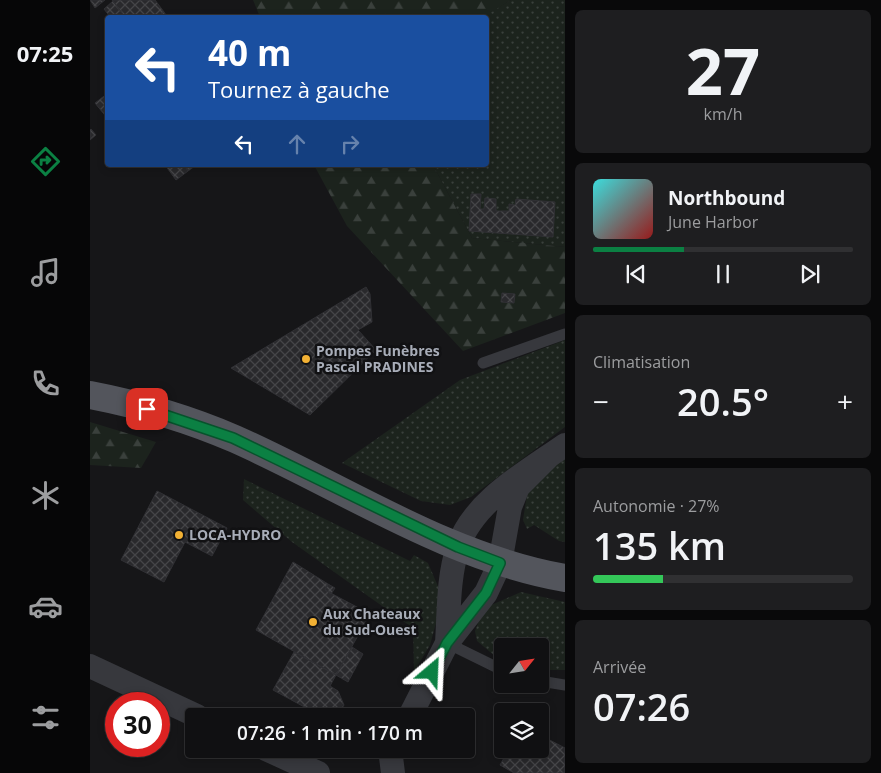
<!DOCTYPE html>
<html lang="fr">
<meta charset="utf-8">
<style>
body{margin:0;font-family:"Open Sans",sans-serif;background:#1e1e20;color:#f1f3f6;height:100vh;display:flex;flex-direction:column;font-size:19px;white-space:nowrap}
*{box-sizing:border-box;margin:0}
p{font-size:16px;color:#9c9d9f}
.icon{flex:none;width:28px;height:28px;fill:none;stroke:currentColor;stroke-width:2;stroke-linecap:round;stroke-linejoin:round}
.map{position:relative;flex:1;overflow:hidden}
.sheet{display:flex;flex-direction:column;gap:10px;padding:10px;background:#09090a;width:316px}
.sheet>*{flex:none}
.banner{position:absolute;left:15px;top:15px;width:384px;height:152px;border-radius:5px;box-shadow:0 2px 8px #0003,0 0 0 1px #303032;background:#1a4fa0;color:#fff;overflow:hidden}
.needle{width:32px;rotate:60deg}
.controls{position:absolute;left:404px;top:638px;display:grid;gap:10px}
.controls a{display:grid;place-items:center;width:55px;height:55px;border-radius:5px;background:#101012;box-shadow:0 2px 8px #0003,0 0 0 1px #303032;font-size:25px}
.speed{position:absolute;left:15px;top:692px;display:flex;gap:10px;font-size:25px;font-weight:700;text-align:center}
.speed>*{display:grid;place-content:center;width:65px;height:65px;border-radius:50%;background:#101012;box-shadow:0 2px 8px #0003,0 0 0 1px #303032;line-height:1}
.speed .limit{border:8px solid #d22;background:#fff;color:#111}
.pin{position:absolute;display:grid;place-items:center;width:42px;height:42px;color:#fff;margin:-21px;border-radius:10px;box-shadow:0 2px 8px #0006}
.me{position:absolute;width:55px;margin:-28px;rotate:26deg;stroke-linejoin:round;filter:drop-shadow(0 0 4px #0008)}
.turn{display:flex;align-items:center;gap:18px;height:105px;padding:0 20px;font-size:22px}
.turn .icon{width:65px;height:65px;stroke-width:2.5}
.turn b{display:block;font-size:35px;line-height:42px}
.lanes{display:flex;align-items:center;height:48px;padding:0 20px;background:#0003;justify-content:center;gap:25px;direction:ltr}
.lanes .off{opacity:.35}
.big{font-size:38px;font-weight:600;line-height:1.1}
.sheet .tile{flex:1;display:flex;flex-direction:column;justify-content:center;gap:8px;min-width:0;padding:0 18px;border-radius:8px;background:#1e1e20}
.sheet .dial{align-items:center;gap:0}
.dial b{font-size:65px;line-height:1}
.song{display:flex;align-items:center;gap:15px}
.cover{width:60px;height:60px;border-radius:8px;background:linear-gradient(135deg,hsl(180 70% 55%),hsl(0 70% 35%))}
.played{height:5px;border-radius:2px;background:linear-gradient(90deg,#0b8043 35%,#303032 35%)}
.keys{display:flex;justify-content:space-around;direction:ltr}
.heat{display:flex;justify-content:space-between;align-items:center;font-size:28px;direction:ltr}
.charge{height:8px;border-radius:4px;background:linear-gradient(90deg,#34c759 27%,#303032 0)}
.trip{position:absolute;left:95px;top:708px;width:290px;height:50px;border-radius:5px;background:#101012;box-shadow:0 2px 8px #0003,0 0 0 1px #303032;font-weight:600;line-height:50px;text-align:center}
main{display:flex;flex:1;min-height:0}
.tabs{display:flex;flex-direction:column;width:90px;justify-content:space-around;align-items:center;background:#060607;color:#9c9d9f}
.tabs .icon{width:35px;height:35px}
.tabs .selected{color:#0b8043}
.tabs b{font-size:22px;color:#f1f3f6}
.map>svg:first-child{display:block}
</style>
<main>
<nav class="tabs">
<b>07:25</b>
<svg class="icon selected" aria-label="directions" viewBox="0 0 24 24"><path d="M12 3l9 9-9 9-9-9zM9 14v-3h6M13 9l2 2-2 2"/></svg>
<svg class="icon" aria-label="music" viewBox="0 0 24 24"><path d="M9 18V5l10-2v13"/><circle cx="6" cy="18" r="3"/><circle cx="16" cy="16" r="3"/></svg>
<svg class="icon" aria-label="phone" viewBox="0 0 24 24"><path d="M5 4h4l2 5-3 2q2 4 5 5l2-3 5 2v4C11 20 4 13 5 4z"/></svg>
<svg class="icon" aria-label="climate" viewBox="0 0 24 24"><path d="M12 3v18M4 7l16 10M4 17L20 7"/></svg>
<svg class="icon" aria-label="car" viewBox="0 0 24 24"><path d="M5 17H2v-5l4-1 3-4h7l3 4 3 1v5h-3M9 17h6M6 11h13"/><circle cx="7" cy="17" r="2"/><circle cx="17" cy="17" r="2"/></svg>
<svg class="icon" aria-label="filters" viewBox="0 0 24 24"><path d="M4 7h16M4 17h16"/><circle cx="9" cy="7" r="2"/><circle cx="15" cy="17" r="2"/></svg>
</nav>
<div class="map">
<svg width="475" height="773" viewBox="0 0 475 773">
<defs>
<pattern id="grass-dots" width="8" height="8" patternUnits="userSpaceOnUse" patternTransform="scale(1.25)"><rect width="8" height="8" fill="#1c231d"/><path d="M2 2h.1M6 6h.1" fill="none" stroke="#3a403c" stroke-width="1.8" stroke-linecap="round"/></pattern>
<pattern id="forest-firs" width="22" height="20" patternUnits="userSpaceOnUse" patternTransform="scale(1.25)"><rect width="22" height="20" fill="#1c231d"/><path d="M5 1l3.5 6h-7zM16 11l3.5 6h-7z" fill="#3a403c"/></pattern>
<pattern id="building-cross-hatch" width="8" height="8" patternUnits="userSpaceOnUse" patternTransform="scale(1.25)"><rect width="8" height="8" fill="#29292c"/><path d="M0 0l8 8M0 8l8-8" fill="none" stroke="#454548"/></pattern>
</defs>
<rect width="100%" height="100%" fill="#161618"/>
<!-- grass -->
<path fill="url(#grass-dots)" d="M421 0H475V247L382 238 343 165H396V18L392 17Z
M475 340V427L381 497 360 505 331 501 252 463 370 380Z
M475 457V542L469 541 444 525 437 529 433 520 438 488Z
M154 479 320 561 324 555 338 563 350 591 349 612 340 645 324 672 323 628 202 542 153 500Z
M431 592 475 602V670H450V646H412V662L387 641 385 631 389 620 399 606Z"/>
<!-- forest -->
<path fill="url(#forest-firs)" d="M163 0H421L392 18 170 17Z
M224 165H343L382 238 475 247V313L373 351 257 226Z
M0 422 66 442 51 468 0 465Z"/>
<!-- building -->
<path fill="url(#building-cross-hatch)" stroke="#303034" d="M0 0H15L5 8Z
M22 0H65L74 12 66 18H36Z
M23 1 35 17V18H21L14 9Z
M74 12 78 18H66Z
M18 93V119L5 103Z
M1 129 6 135 0 140V130Z
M75 165H100L96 168 98 171 86 180Z
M100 165 105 166 98 171 96 168Z
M381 194H391L390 209H394L395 198 406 199V211H419V204L425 205 426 199 465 202 463 237 379 231Z
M276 287 280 294 282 322 268 330 286 350 220 415 141 368Z
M412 293 425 294 424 303 411 302Z
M67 491 137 528 122 556 95 542 74 582 31 560Z
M203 562 238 584 235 590 280 614 246 675 166 630Z
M238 584 245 588 241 594 235 590Z
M262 647 273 654 258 682 246 675Z
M204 652 246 675 240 686 248 691 254 705 248 715 231 716 183 690Z
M450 735 475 748V773H424L410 765 419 749H450Z"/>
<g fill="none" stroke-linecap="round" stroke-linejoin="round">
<!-- lane -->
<path stroke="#37383d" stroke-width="11" d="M393 363 475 334
M357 643 412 670
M450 681 475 685"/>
<!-- street -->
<path stroke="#37383d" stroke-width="24" d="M357 643C359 612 358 577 368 547 383 501 438 471 475 445
M0 666 107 716
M320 716 357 643 396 593 410 563 420 507 428 487 458 457
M176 749 228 773
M303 773 301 757 304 749"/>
<!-- primary -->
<path stroke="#53555c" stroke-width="28" d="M0 395C47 404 101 420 145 439 253 487 356 557 475 578"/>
</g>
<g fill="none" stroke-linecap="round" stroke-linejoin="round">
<!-- route casing -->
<g stroke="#07532c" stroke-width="12">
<path id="route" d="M57 409 143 438 368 547 410 563 396 593 357 643 342 672"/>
</g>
<!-- route -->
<use href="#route" stroke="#0b8043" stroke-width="9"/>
</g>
<!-- markers -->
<g fill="#f2b134" stroke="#111113" stroke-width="2">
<circle cx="216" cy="359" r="5"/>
<circle cx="89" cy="535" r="5"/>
<circle cx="223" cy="622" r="5"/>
</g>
<g text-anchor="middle" stroke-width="5" stroke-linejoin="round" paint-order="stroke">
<!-- poi labels -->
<g font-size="14" font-weight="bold" fill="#a8adb8" stroke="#111113" text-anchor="start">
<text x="226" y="356">Pompes Funèbres<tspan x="226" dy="16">Pascal PRADINES</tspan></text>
<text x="99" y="540">LOCA-HYDRO</text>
<text x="233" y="619">Aux Chateaux<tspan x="233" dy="16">du Sud-Ouest</tspan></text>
</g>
</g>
</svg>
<div class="controls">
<a><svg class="needle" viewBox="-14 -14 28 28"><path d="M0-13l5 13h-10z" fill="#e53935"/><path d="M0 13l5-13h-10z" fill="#9c9d9f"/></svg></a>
<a><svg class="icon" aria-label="layers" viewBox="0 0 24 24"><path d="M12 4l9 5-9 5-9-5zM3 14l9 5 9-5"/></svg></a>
</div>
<div class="speed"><div class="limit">30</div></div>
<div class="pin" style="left:57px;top:409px;background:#d93025"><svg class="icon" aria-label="arrive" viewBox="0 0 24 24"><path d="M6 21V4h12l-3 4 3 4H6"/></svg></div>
<svg class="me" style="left:342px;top:672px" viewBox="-20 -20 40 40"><path d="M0-17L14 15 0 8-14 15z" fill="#0b8043" stroke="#fff" stroke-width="4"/></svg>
<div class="trip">07:26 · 1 min · 170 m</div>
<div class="banner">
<div class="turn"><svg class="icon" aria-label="left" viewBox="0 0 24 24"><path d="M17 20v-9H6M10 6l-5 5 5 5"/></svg><div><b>40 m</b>Tournez à gauche</div></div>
<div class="lanes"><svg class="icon" aria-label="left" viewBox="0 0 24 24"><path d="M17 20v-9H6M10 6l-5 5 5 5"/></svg><svg class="icon off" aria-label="ahead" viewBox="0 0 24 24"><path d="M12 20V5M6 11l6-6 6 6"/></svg><svg class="icon off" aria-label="right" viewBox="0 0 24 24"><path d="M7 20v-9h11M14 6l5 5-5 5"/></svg></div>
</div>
</div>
<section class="sheet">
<div class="tile dial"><b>27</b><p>km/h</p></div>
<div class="tile">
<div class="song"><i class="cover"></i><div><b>Northbound</b><p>June Harbor</p></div></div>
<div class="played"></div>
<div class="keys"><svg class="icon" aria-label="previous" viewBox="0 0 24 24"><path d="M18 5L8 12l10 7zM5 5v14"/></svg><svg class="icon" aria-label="pause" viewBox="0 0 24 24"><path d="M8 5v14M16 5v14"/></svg><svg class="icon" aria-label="next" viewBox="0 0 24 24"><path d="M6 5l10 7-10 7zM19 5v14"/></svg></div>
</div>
<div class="tile"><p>Climatisation</p>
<div class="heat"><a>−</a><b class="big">20.5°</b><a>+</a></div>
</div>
<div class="tile"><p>Autonomie · 27%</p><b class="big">135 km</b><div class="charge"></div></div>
<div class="tile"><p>Arrivée</p><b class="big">07:26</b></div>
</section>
</main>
